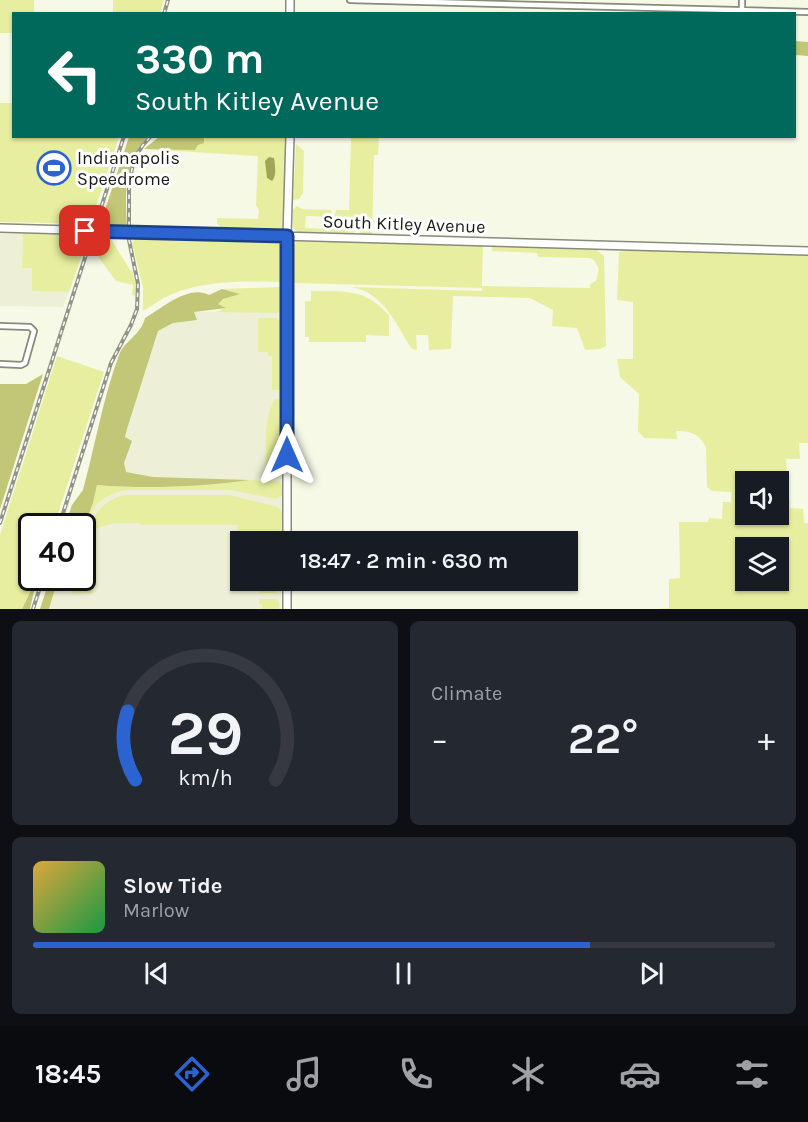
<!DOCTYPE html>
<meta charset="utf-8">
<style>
body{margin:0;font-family:Karla,sans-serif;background:#242831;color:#f1f3f6;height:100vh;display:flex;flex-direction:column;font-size:22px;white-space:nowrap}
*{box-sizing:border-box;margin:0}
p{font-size:20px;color:#9ea1a6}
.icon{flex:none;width:33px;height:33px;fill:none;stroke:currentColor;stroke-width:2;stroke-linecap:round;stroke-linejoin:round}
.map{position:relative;height:609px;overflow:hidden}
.drawer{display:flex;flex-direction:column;gap:12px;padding:12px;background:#0d0f14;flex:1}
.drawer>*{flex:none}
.hud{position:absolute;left:12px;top:12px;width:784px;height:126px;border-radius:0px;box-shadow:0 2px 4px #0004;background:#00695c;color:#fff;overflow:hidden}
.buttons{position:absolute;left:735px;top:471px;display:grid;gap:12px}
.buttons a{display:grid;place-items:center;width:54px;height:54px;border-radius:0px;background:#171b24;box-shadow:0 2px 4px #0004;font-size:30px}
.speed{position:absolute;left:18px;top:513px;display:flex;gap:12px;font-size:30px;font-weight:700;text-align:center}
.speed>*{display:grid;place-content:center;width:78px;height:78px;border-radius:50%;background:#171b24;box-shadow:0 2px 4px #0004;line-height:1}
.speed .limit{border:3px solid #111;border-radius:9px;background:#fff;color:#111}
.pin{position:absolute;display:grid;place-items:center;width:51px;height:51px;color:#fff;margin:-26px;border-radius:12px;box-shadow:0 3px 9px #0006}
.me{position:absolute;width:66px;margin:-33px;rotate:0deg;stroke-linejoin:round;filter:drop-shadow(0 0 4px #0008)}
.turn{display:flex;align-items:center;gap:21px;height:126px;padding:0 24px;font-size:27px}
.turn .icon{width:78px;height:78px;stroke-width:2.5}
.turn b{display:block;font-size:42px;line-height:51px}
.big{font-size:45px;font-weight:600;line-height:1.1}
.drawer .card{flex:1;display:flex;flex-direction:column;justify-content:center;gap:9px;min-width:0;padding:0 21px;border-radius:9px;background:#242831}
.drawer .dial{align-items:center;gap:0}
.dial svg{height:156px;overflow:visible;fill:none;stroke:#363941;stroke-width:7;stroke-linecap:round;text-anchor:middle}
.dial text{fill:#f1f3f6;stroke:none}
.song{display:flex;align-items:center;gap:18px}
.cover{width:72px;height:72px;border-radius:9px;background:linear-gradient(135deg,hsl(40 70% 55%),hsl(140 70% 35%))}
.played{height:6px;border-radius:3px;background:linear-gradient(90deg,#2b63d1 75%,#363941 75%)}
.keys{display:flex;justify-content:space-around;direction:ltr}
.heat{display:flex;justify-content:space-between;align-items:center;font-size:33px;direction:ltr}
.drawer .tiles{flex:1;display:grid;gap:12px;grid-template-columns:1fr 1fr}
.card:last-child{grid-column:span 2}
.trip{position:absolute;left:230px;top:531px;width:348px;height:60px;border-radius:0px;background:#171b24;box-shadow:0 2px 4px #0004;font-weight:600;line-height:60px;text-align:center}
.tabs{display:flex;height:96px;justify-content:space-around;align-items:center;background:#090b0e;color:#9ea1a6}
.tabs .icon{width:42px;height:42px}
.tabs .active{color:#2b63d1}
.tabs b{font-size:27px;color:#f1f3f6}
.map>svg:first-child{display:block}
</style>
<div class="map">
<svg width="808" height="609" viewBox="0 0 808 609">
<rect width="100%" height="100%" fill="#f7f9e7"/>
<!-- built -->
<path fill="#edf0d6" d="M23 233 22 267 32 268V291L69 292 63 307 0 306V234Z
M281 309 282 541 240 542V580L281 581V609H49L58 578H82L83 529 93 503 124 463 132 441 125 437 127 429 158 331 173 323 196 319 194 312Z"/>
<!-- green -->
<path fill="#e8ee9f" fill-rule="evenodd" d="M0 0H34V13L14 14 13 33H0Z
M113 0H164L160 14 113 13Z
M0 103H13L14 136 119 137 90 224 0 222Z
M159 137H287L282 229H222L217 223V218L258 219 259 210 256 205 258 156 144 149Z
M351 137H379L378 155H374L372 234H362L360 232 362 229V217H334L336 210H349Z
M296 144 304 151 303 193 299 199 293 200Z
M297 206 302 209 331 210 333 217 306 216 305 228 355 230 354 233 352 235 299 233 293 228V210Z
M23 233 89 235 69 292 32 291V268H22Z
M147 236 277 240 282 245V282C248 281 207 280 175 293 163 297 154 305 143 311V287L132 243 136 237Z
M106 238 111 239 130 270H132L137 288 136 296 132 295 133 285 116 281 99 258 98 251Z
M304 240 483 245 482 286 590 288V284L596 281 599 269 594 260 590 258 538 257 537 253 492 251V246L594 248 604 256 606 346 600 349 585 350 577 328 552 326 553 310 530 298 453 296 451 349 429 350 428 335H416L417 350 412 349C395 324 385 293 351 287L482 291V288L293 283V247L297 241Z
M628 250 808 253V443H799L800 459H786L790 508 803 509 804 523H808V609H658L669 608V579L680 578 679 522H708L709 518 722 519 723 502H731V492L712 491 707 487 706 448C702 435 689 430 676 431L677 439 644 438 638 431 639 394 620 377 617 359H633V302L617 300 619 252ZM746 482H778V514H746ZM746 548H778V580H746Z
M280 287 281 309 278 313 217 312 225 308 218 304 223 299 238 294 222 289Z
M311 291C345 292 363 287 389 315V336L366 335V342H309V337H305V301H311Z
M258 318H276L282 323V387L279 390H272V356H268V352H258Z
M57 356 104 372 54 526H32V578H37L22 609H0V535Z
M276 398 282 401 283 467 278 473H270L266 469C267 446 262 418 276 398Z
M250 480 279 481 282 485V496L276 499 231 490H127C99 495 93 506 83 532L93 503 97 485C143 490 204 487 250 480Z
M124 495H229L278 507 282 512 281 541 240 542V569H238L237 525H140V523H114L91 530 83 550V545C92 520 96 503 124 495Z
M83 559V565L94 593H72L66 586 69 578H82Z
M259 581H279V589L277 593H259Z
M259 599H276L279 603V609H262V604H259Z"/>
<!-- forest -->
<path fill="#c1c776" d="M795 41 808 42V56L795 55Z
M129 137H147C124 164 125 194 127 228H99Z
M159 137H204V143L198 145 195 150 144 149Z
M222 289 240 294 223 299 218 304 226 308 194 312 197 320 173 323 158 331 127 429 125 437 132 441 124 463 126 472 153 477 250 480C203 487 144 489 97 485L93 503 83 529 82 526H65L72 505 83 490C95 446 103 398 119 355 125 340 141 335 145 318 162 308 189 284 209 295Z
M43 374 0 509V384H26Z
M37 578 30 609H22Z
M50 578H58L49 609H40Z"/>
<!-- water -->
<path fill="#a0a555" d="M269 157 274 158C275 165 277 176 272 181L267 178 265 161Z"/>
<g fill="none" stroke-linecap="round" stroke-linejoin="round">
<!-- street casing -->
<g stroke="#888a7a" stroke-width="8">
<path id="street" d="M350 0 808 12
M742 11V0
M0 326 30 327 34 331 25 363 21 365 0 364"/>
</g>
<!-- secondary casing -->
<g stroke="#888a7a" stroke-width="10">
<path id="secondary" d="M290 0V14
M0 228 808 251
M287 542V236L290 136
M287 609V580"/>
</g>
<!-- street -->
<use href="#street" stroke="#fff" stroke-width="4.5"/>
<!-- secondary -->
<use href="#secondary" stroke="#fff" stroke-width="7"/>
<!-- rail casing -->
<g stroke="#929386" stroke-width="4">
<path id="rail" d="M164 14 168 0
M0 523 124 136
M59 526 111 363 131 325 137 309 138 284 129 240V184L134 159 143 145 151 136
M33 609 43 578"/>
</g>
<!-- rail -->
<use href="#rail" stroke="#fff" stroke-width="1.5" stroke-dasharray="4.5" stroke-linecap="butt"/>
</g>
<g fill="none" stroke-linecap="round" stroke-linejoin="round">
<!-- route casing -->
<g stroke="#1c4088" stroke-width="15">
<path id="route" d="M85 231 287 236V455"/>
</g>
<!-- route -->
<use href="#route" stroke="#2b63d1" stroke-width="10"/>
</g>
<!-- icons -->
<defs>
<g id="stadium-ring" transform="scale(1.725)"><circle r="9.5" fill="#fff" stroke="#2b63d1" stroke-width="1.5"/><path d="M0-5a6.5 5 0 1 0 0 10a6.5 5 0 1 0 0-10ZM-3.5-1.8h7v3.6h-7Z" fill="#2b63d1"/></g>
</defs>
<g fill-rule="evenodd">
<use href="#stadium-ring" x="54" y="168"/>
</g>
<g text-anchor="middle" stroke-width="6" stroke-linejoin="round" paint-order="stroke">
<!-- poi labels -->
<g font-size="18" fill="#1b1b15" stroke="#fff" text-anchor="start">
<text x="77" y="164">Indianapolis<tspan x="77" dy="21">Speedrome</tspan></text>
</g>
<!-- street labels -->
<g font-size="18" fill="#1b1b15" stroke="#fff">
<text transform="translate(404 224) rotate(2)" y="6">South Kitley Avenue</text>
</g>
</g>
</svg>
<div class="buttons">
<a><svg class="icon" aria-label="sound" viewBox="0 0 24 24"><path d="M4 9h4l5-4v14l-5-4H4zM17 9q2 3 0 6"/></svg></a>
<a><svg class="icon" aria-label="layers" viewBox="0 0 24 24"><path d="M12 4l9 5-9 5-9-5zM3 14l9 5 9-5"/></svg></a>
</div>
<div class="speed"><div class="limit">40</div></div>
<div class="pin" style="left:85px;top:231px;background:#d93025"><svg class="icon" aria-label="arrive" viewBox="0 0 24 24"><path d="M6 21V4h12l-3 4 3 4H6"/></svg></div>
<svg class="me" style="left:287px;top:455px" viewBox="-20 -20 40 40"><path d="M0-17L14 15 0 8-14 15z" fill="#2b63d1" stroke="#fff" stroke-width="4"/></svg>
<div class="trip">18:47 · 2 min · 630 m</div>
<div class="hud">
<div class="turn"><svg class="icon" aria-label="left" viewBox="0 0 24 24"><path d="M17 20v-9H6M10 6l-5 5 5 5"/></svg><div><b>330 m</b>South Kitley Avenue</div></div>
</div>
</div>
<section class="drawer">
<div class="tiles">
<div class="card dial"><svg viewBox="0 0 100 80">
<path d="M14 69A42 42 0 1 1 86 69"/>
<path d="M14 69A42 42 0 0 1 10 34" stroke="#2b63d1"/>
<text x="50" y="56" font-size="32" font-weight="700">29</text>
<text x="50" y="72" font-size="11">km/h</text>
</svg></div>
<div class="card"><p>Climate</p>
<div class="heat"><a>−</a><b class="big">22°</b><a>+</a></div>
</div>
<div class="card">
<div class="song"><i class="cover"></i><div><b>Slow Tide</b><p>Marlow</p></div></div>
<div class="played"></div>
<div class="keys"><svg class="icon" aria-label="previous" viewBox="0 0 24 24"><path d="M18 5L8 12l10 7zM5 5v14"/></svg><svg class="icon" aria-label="pause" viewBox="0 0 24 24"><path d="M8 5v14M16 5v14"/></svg><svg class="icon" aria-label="next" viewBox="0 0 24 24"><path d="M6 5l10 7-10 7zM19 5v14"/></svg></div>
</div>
</div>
</section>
<nav class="tabs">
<b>18:45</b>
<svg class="icon active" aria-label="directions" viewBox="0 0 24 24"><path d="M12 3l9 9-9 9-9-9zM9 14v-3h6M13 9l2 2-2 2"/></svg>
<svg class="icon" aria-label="music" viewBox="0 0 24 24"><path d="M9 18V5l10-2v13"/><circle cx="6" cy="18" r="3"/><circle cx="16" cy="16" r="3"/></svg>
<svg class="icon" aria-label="phone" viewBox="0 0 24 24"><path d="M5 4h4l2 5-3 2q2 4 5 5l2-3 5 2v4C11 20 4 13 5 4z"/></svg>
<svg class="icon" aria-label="climate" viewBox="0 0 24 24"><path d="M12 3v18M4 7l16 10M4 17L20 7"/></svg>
<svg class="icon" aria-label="car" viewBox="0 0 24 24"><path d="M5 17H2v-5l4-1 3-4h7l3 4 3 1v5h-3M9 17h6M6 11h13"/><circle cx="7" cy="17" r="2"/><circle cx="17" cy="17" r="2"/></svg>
<svg class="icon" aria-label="filters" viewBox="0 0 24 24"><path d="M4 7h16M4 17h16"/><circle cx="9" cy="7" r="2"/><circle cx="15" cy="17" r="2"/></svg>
</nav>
